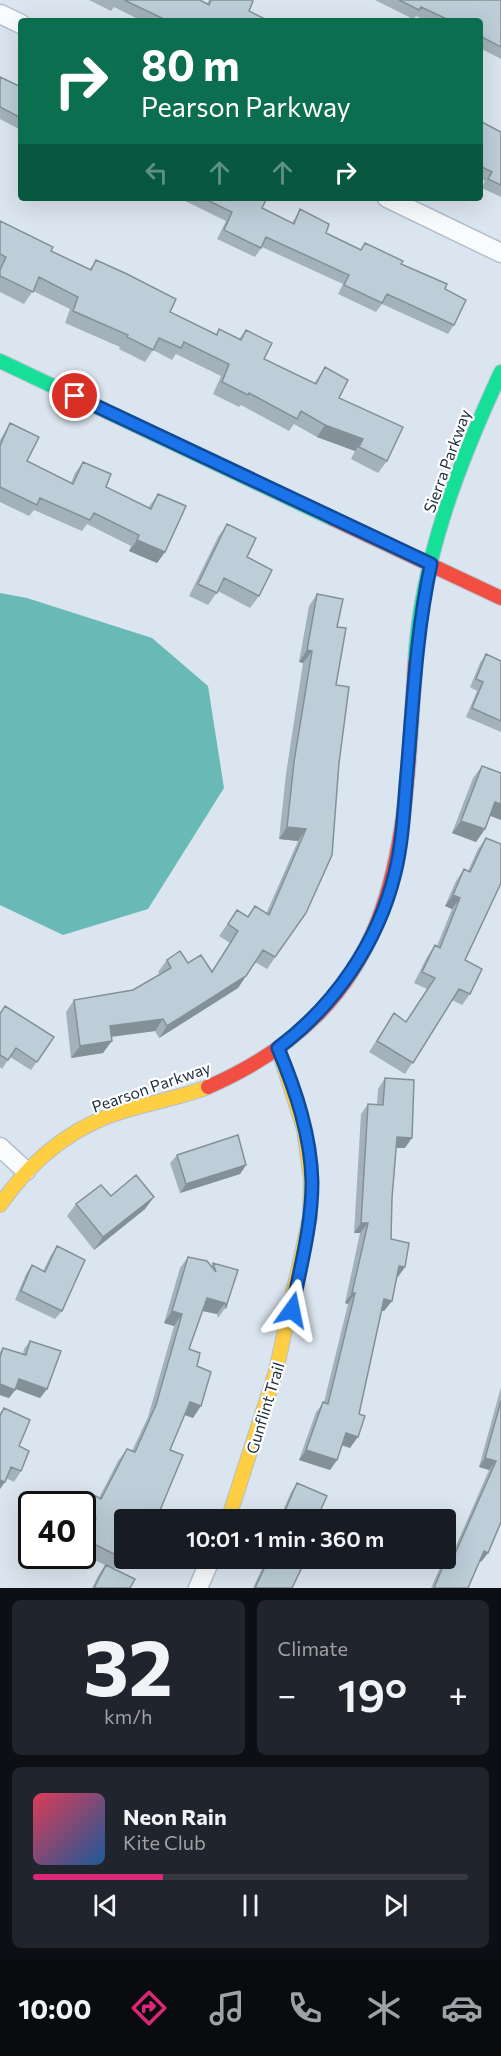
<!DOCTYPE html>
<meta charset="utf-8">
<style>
body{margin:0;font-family:Commissioner,sans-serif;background:#20242c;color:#f1f3f6;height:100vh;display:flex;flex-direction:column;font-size:22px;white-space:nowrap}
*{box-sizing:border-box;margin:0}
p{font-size:20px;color:#9ea1a6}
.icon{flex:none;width:33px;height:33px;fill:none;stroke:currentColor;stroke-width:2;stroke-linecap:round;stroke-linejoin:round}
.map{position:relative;height:1588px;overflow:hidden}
.panel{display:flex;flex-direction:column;gap:12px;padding:12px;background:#0d0f14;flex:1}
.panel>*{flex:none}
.hud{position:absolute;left:18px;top:18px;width:465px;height:183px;border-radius:6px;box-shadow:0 6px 24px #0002;background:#0b6e4f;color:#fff;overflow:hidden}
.speed{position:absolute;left:18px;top:1491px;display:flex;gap:12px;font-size:30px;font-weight:700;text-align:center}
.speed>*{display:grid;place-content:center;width:78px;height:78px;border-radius:50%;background:#171b24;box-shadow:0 6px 24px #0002;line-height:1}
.speed .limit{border:3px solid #111;border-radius:9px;background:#fff;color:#111}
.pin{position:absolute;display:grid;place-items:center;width:51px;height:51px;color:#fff;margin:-26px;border:3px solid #fff;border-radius:50%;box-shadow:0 2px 6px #0007}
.me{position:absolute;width:66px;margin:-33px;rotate:12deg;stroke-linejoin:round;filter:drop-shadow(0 0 4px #0008)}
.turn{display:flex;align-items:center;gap:21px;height:126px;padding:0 24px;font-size:27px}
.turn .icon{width:78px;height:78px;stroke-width:2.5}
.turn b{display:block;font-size:42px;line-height:51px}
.lanes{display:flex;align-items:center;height:57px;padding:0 24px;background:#0003;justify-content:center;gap:30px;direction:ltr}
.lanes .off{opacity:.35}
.big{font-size:45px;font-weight:600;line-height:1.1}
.panel .tile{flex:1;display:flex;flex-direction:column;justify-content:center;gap:9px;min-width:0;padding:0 21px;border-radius:9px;background:#20242c}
.panel .dial{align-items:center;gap:0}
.dial b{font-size:78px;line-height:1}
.song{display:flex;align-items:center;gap:18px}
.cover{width:72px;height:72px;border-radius:9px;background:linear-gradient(135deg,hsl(350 70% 55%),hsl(210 70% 35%))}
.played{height:6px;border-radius:3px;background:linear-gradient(90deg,#db2777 30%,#363941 30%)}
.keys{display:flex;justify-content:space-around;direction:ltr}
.heat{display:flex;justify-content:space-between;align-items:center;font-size:33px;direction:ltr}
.panel .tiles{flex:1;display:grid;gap:12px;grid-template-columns:1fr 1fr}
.tile:last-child{grid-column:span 2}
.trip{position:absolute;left:114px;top:1509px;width:342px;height:60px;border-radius:6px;background:#171b24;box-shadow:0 6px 24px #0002;font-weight:600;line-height:60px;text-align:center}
.tabs{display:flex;height:96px;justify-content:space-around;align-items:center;background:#090b0e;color:#9ea1a6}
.tabs .icon{width:42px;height:42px}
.tabs .selected{color:#db2777}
.tabs b{font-size:27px;color:#f1f3f6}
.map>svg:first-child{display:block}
</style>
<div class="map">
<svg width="501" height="1588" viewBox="0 0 501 1588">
<rect width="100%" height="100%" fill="#dbe5ef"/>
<!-- water -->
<path fill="#69bab7" d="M0 593 27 598 152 638 208 686 224 788 148 909 63 935 0 905Z"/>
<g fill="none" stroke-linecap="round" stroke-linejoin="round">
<!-- street casing -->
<g stroke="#b3c0cd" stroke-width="21">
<path id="street" d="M0 14 21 24
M387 198 501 253
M0 1147 26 1171
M198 1588 211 1558"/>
</g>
<!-- fast casing -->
<g stroke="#b3c0cd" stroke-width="16">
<path id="fast" d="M0 361 333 519
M415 663C421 560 458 465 501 372"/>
</g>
<!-- slow casing -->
<g stroke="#b3c0cd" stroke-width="16">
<path id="slow" d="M0 1205C32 1159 73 1125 127 1110 154 1102 182 1097 208 1087
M228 1520 276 1371 310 1217 311 1180 304 1129 278 1048"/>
</g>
<!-- jam casing -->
<g stroke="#b3c0cd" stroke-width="16">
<path id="jam" d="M333 519 501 598
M208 1087C404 1001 404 849 415 663"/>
</g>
<!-- street -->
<use href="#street" stroke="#fafbfd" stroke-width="18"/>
<!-- fast -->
<use href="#fast" stroke="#16e098" stroke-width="14"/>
<!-- slow -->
<use href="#slow" stroke="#ffcf43" stroke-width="14"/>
<!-- jam -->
<use href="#jam" stroke="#f24e42" stroke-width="14"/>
</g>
<!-- wall -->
<path fill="#a3b1ba" d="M89 0H200L207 4 209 0H252L249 11 269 21H142L114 7 111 11Z
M375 0H501V59L480 48V21H427L416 16 413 19Z
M0 77 21 87V130L0 119Z
M480 121 501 132V197L482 188 485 181 480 178Z
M179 198H267L262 208 292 223 300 209 326 233 360 250 365 243 445 289 454 325 448 334 382 304 376 312 338 294 343 284 262 247 255 257 217 239 226 221Z
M0 221 51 251 90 269 96 260 170 312 216 334 219 329 239 339 246 330 264 359 314 384 325 367 339 398 387 461 378 473 351 459 355 451 317 437 294 424 289 431 241 405 239 407 213 394 221 376 176 354 172 360 153 350 145 362 119 349 120 347 65 323 70 309 33 291 24 304 0 292Z
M10 423 27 461 71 483 75 473 83 462 106 487 148 508 158 494 165 552 157 563 129 551 131 546 87 524 82 531 34 510 29 516 0 502V440Z
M227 524 247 557 259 596 250 608 218 591 208 605 189 596 218 537Z
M317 594 337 627 336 685 306 913 267 969 255 962 238 988 159 1038 155 1031 111 1037 103 1053 71 1058 66 1012 74 1000 133 990 160 975 158 972 167 960 188 963 212 972 230 943 219 936 237 910 248 917 255 906 266 914 298 841 279 839 286 774 303 663 299 662 309 606Z
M486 654 501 661V732L466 717 477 691 470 687 480 663Z
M482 766 501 773V820L490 816 485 829 476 842 452 833 473 778Z
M486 838 465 960 470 994 462 1005 452 1000 405 1074 369 1052 394 1013 406 1022 427 989 414 983 427 957 435 945 437 946 452 909 445 906 456 881 464 869 468 871 478 849Z
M5 1006 54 1037 31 1070 10 1057 2 1069 0 1067V1013Z
M385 1078 405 1148H396L392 1198 391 1239 405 1267 397 1277 392 1301 384 1311H382L350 1448 342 1445 337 1460 330 1470 299 1460 316 1412 324 1402 348 1304 345 1303 360 1233H354L361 1114 368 1104 377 1105 378 1089Z
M177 1155 246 1165 240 1174 180 1193 170 1163Z
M111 1196 145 1209 94 1250 67 1216 76 1204Z
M57 1246 62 1311 55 1319 15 1300 26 1274 32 1265 43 1271 51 1255Z
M188 1257 211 1266 213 1263 226 1307 218 1318 217 1314 202 1311 189 1349 197 1366 193 1418 185 1415 124 1520 122 1558 114 1569 130 1588H92L98 1576 105 1565 82 1554V1542L88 1530 82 1527V1513L94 1495 99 1498 118 1461 127 1449 132 1451 148 1417 174 1326 164 1323 180 1268Z
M30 1341 47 1389 40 1398 16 1389 9 1398 0 1395V1352L3 1348 23 1354 24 1349Z
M501 1387V1522L488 1553 481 1562 480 1561 468 1588H431L442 1563 448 1554 452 1555 489 1470 479 1467Z
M4 1408 19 1446 21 1471 14 1482 6 1478 0 1489V1413Z
M297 1483 316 1520H279L291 1492Z
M267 1558H299L292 1588H253Z"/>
<!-- shaded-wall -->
<path fill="#849097" d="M325 425 363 439 355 451 317 437Z
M137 540 165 552 157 563 129 551Z
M307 650 312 651 303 663 299 662Z
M495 802 501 804V820L487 814Z
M461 821 485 829 476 842 452 833Z
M287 827 306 829 298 841 279 839Z
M453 895 460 898 452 909 445 906Z
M246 976 238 988 159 1038 167 1026Z
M163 1019 155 1031 101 1038 110 1026Z
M112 1041 103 1053 71 1058 80 1046Z
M397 1137 412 1138 405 1148H390Z
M246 1165 240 1174 180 1193 186 1184Z
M154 1197 145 1209 94 1250 103 1237Z
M361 1223H368L360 1233H354Z
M399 1266 405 1267 398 1277 392 1276Z
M352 1293H355L348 1304 345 1303Z
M207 1298 225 1303 217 1314 198 1310Z
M384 1299 392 1301 384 1311 377 1310Z
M172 1311 182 1314 174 1326 164 1323Z
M19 1379 47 1389 40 1398 13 1388Z
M0 1384 15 1390 9 1398 0 1395Z
M190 1402 201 1406 193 1418 182 1414Z
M346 1433 358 1437 350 1448 338 1444Z
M306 1450 337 1460 330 1470 299 1460Z
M485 1458 496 1461 489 1470 479 1467Z
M0 1480 5 1482 0 1489Z
M484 1551 488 1553 481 1562 478 1560Z"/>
<!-- building -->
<path fill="#bdced8" stroke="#849097" stroke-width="1.5" d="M124 0H200L209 5 211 0H252L253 1 249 11 269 21H168Z
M399 0H501V47L480 36V21H451L421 7 419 10Z
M0 77 21 87V118L0 107Z
M480 121 501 132V185L488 179 492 172 480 166Z
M203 198H267L262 208 294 224 300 209 329 224 326 233 361 250 365 243 403 261 401 264 447 284 445 289 466 300 454 325 387 294 382 303 344 285 349 275 266 237 261 248 224 230 232 212Z
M0 221 53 247 51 251 91 270 96 260 127 274 176 299 170 312 217 335 219 329 241 340 246 330 272 343 264 359 316 384 325 367 348 380 339 398 403 427 387 461 359 447 363 439 325 425 301 411 297 419 249 393 248 395 222 382 229 364 184 342 181 348 159 338 153 350 127 337 128 335 73 311 78 297 39 277 33 292 0 276V270L6 257 0 254Z
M10 423 39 437 27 461 73 484 83 462 111 474 106 487 151 509 158 494 186 506 165 552 137 540 139 535 94 513 90 520 40 498 37 505 0 487V446Z
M227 524 256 538 247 557 272 570 259 596 224 578 217 593 198 584Z
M317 594 343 599 337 627 346 628 336 685 349 687 339 763 332 855 306 913 275 957 263 950 246 976 167 1026 163 1019 110 1026 112 1041 80 1046 74 1000 133 990 171 968 167 960 180 951 188 963 201 955 212 972 238 931 228 924 237 910 248 917 255 906 269 915 306 829 287 827 294 762 312 651 307 650Z
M486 654 501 661V721L472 708 483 682 476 679Z
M482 766 501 773V804L495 802 485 829 461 821Z
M486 838 501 844V883L465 960 482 969 470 994 459 989 413 1063 377 1041 394 1013 406 1022 435 978 422 972 435 945 440 948 460 898 453 895 464 869 470 872Z
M5 1006 54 1037 37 1062 16 1048 8 1060 0 1055V1014Z
M385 1078 414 1080 412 1138 397 1137 392 1198 391 1239 409 1243 405 1267 399 1266 392 1301 384 1299 359 1414 365 1416 358 1437 346 1433 337 1460 306 1450 323 1402 328 1404 355 1293H352L368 1223H361L368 1104 383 1105Z
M238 1135 246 1165 186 1184 177 1155Z
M136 1175 154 1197 103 1237 76 1204 101 1185 111 1196Z
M57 1246 85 1260 62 1311 21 1291 32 1265 45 1272Z
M188 1257 207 1261 216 1272 213 1263 238 1270 226 1307 225 1303 207 1298 189 1349 200 1353 197 1366 211 1372 201 1406 190 1402 170 1450 183 1455 156 1520H124V1553L122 1558 86 1540 96 1518 85 1513 94 1495 101 1499 127 1449 135 1452 156 1405 182 1314 172 1311Z
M30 1341 61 1351 47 1389 19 1379 15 1390 0 1384V1357L3 1348 26 1355Z
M501 1401V1522L488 1553 484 1551 468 1588H434L448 1554 454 1556 496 1461 485 1458Z
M4 1408 30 1420 19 1446 29 1451 21 1471 11 1467 5 1482 0 1480V1416Z
M297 1483 327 1496 316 1520H281Z
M269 1558H299L298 1560 304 1563 292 1588H255Z
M106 1565 135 1579 130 1588H94Z"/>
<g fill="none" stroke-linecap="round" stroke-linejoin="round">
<!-- route casing -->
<g stroke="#114b97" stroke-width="15">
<path id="route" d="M75 396 431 564C416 633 413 703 407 773 404 806 403 841 395 873 378 943 335 1005 278 1048 296 1091 311 1136 312 1182 312 1226 300 1268 292 1310"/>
</g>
<!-- route -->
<use href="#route" stroke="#1a73e8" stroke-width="10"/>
</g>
<g text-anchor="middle" stroke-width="4.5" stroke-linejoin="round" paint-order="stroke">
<!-- street labels -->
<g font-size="16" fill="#192b3c" stroke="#fff">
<text transform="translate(447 461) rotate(-70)" y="6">Sierra Parkway</text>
<text transform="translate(151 1087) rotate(-19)" y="6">Pearson Parkway</text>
<text transform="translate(265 1408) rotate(-73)" y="6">Gunflint Trail</text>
</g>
</g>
</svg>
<div class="speed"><div class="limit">40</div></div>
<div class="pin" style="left:75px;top:396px;background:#d93025"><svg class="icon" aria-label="arrive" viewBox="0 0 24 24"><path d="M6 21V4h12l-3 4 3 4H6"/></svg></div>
<svg class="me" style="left:292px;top:1310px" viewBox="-20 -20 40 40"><path d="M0-17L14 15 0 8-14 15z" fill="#1a73e8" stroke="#fff" stroke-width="4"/></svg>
<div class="trip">10:01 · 1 min · 360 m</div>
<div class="hud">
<div class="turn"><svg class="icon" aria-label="right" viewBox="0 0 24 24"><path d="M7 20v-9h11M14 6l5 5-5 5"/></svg><div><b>80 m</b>Pearson Parkway</div></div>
<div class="lanes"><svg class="icon off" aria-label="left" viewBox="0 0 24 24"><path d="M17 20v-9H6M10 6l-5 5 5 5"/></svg><svg class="icon off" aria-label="ahead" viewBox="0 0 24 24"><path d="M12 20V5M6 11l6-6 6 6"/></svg><svg class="icon off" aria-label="ahead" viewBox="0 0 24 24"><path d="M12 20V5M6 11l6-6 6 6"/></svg><svg class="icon" aria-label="right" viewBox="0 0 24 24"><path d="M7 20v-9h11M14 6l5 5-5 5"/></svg></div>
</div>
</div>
<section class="panel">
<div class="tiles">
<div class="tile dial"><b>32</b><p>km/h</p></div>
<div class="tile"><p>Climate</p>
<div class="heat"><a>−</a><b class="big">19°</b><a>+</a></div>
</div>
<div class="tile">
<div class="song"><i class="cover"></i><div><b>Neon Rain</b><p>Kite Club</p></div></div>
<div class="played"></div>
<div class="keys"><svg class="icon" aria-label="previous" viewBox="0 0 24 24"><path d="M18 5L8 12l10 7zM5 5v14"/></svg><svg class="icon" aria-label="pause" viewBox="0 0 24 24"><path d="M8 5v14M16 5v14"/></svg><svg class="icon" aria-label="next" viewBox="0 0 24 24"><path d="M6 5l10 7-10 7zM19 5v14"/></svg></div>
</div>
</div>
</section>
<nav class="tabs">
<b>10:00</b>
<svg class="icon selected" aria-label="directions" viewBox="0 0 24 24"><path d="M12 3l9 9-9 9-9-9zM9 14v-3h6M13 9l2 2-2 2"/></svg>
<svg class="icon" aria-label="music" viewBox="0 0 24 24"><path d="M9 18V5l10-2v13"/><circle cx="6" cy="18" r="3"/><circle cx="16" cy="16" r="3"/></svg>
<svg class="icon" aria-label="phone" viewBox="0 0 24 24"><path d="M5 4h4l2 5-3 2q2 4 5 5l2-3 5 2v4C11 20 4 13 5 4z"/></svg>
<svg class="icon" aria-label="climate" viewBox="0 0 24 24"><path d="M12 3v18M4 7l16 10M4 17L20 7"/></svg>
<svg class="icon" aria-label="car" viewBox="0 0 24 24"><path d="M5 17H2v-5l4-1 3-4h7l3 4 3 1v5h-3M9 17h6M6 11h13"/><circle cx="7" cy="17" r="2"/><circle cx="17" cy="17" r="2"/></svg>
</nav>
